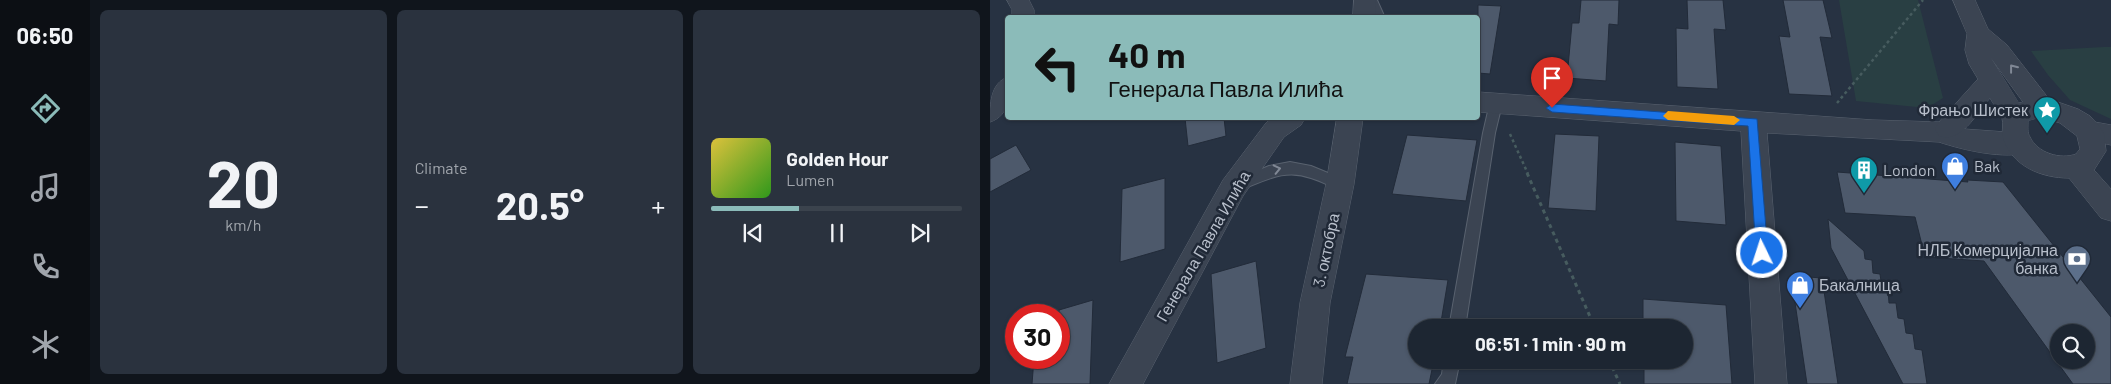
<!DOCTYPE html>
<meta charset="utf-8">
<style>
body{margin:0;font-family:Barlow,sans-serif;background:#2a323e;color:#f1f3f6;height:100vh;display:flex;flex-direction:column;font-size:19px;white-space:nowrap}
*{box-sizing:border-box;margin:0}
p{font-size:16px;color:#a0a5ac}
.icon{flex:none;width:28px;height:28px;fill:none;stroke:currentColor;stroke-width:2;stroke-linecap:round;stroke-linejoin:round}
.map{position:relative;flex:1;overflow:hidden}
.details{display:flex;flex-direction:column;gap:10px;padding:10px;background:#10151c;width:900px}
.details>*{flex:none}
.guide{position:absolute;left:15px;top:15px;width:475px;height:105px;border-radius:5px;box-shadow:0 1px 4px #0004,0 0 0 1px #3b434d;background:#8bbbb9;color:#111;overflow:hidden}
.fabs{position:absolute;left:1060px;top:324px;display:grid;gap:10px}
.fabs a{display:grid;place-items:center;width:45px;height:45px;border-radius:50%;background:#1d2632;box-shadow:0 1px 4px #0004,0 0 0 1px #3b434d;font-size:25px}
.speed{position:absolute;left:15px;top:304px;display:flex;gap:10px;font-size:25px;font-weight:700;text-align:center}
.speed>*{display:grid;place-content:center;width:65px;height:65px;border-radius:50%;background:#1d2632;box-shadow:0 1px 4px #0004,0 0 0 1px #3b434d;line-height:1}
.speed .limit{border:8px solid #d22;background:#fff;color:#111}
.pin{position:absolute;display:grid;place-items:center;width:42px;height:42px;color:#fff;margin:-51px -21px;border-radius:50% 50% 50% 0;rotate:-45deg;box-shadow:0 0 5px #0007}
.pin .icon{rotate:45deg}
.me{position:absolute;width:55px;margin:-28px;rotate:356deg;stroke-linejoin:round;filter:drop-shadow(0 0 4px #0008)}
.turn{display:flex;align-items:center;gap:18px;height:105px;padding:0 20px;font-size:22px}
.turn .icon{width:65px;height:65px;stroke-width:2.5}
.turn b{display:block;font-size:35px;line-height:42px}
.big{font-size:38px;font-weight:700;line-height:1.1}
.details .widget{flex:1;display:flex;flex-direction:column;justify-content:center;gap:8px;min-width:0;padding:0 18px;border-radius:8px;background:#2a323e}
.details .dial{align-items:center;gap:0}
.dial b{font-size:65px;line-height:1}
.song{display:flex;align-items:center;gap:15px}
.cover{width:60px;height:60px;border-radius:8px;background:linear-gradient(135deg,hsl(50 70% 55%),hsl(110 70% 35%))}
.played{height:5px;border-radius:2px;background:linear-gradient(90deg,#8bbbb9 35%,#3b434d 35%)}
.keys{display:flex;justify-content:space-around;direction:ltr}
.heat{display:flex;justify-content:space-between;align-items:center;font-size:28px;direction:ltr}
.details .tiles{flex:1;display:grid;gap:10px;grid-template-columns:repeat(3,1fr)}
.trip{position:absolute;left:418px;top:319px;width:285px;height:50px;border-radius:25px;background:#1d2632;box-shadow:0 1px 4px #0004,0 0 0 1px #3b434d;font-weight:700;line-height:50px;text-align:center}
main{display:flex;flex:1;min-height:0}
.menu{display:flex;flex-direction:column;width:90px;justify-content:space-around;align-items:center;background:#0c0f14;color:#a0a5ac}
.menu .icon{width:35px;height:35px}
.menu .current{color:#8bbbb9}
.menu b{font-size:22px;color:#f1f3f6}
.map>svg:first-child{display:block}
</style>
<main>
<nav class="menu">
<b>06:50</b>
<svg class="icon current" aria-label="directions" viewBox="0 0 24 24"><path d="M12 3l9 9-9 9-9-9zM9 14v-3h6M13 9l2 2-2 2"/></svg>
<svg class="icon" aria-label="music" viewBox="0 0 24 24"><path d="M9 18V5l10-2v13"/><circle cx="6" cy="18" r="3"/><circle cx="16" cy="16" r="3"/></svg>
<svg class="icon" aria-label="phone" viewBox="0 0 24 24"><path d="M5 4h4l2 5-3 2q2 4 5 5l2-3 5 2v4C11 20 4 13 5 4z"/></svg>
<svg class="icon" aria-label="climate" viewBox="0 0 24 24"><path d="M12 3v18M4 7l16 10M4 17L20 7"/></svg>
</nav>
<section class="details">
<div class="tiles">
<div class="widget dial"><b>20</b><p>km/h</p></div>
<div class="widget"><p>Climate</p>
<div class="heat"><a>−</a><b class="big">20.5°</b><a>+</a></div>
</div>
<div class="widget">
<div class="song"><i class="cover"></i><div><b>Golden Hour</b><p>Lumen</p></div></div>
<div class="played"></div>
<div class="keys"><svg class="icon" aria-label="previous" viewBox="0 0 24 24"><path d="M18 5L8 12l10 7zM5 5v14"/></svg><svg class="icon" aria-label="pause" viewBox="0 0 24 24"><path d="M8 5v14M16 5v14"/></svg><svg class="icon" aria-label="next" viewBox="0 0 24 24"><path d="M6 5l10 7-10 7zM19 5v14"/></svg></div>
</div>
</div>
</section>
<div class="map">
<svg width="1121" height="384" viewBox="0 0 1121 384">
<rect width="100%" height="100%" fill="#273242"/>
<!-- green -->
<path fill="#293f43" d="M849 0H928L953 98 937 108 866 101Z
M1114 47H1121V119L1080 100 1058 75 1041 51Z"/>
<!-- building -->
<path fill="#4d596b" stroke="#222b39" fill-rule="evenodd" d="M591 0H629L628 25 619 24 616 81 577 78 582 23H589Z
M697 0H733L736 30 724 29 728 89 687 87 686 28 698 29Z
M793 0H833L842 38 830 37 842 96 799 94 789 36 800 37Z
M488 5 511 6 500 74 488 73Z
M195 118H234L236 136 198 146Z
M565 134 609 136 606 211 558 208Z
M417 135 487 140 476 201 402 194Z
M685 142 731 146 736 225 686 221Z
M26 145 41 170 0 192V159Z
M847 172 978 182 977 180 1013 182 1121 317V384H1083L994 261 935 257 925 217 855 213ZM1069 332H1096V360H1069Z
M175 178V249L130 262 132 189Z
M838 219 874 251 875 259 882 260 883 273 890 274 892 288 898 289 899 303H906L908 318 914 319 916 333 923 334 925 349 932 350 937 384H913L841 248Z
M266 261 276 348 227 363 221 274Z
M376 274 458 280 450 328H426V360H444L439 384H357L363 357H355Z
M805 276 832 278 848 384H817L804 296H808Z
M653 299 736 305 742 384H654V360H694V328H653Z
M103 300 100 384H42L44 358H69V310Z"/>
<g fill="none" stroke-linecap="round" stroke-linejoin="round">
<!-- service casing -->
<g stroke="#59626f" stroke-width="2">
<path id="service" d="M375 0H387L395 18H384Z
M488 93 510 101 512 104 505 133 475 328H459L493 133 499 107 488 103Z
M300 162 321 166 355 180 357 184 355 188 350 190C340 186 331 181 321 178 294 168 275 181 250 190L245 188 243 184 245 180 279 166Z
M454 360H470L465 384H445L452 374Z"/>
</g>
<!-- minor casing -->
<g stroke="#59626f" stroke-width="1">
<path id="minor" d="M17 0H39L44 10V18H22V10Z
M364 0H386L385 18H363Z
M18 77C18 95 21 115 0 122 0 104 0 83 18 77Z
M488 92 883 120 949 122 974 129 1030 133 1039 136 1043 144 1039 152C1015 160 973 150 949 142L777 133 797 384H765L751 131 488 112Z
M283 118H315L311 125 294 137 253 196 153 384H119L233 180 276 123Z
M347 118H373L364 184 340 303 332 384H300L310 303 336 184Z
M1099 121 1121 125V145L1090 138 1086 131 1090 124Z"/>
</g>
<!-- tertiary casing -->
<g stroke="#59626f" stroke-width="1">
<path id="tertiary" d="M963 0H985L998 29 1017 45 1059 99 1088 109 1100 116 1110 127 1114 134 1116 151 1104 170 1121 189V221L1111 218 1079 178C1051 178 1022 166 1013 138 1011 132 1014 124 1012 118 1010 112 1003 104 1000 98 986 114 971 144 949 136L945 129 949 122 988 79 979 64 975 50 977 34ZM1001 58 1033 102 1029 103ZM1051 117 1070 123 1087 136 1090 149 1086 154C1071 160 1047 153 1040 137 1037 133 1038 126 1038 121Z"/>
</g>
<!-- path-far1 -->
<path stroke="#475c5f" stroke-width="2.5" stroke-dasharray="3 3" stroke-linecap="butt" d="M847 103 933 0
M520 134 538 174"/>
<!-- path -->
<path stroke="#475c5f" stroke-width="3" stroke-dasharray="4 4" stroke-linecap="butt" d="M537 173 605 328
M619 360 630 384"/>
<!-- service -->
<use href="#service" fill="#3b4452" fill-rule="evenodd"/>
<!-- minor -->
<use href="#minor" fill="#3b4452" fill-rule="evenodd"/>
<!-- tertiary -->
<use href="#tertiary" fill="#3b4452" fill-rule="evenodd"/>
</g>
<!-- one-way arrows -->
<defs><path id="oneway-chevron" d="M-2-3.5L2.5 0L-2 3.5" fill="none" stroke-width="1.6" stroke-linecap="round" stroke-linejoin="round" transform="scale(1.25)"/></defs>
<g stroke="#808895">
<use href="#oneway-chevron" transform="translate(1023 68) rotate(-128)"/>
<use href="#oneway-chevron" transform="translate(287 169) rotate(-13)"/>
</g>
<!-- route -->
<path fill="#1a73e8" stroke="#114b97" d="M562 104 767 119 778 253 776 257 772 258 766 253 758 126 562 112 556 108Z"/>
<!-- slow -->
<path fill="#f59e0b" d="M678 111 744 116 750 120 744 125 678 120 673 116Z"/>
<!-- icons -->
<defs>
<g id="sight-pin" transform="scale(1.4375)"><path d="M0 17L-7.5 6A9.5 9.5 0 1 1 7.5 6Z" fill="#0f9aa8" stroke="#202937"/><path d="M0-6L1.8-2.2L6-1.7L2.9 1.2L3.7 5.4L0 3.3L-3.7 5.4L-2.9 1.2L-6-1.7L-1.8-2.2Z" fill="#fff"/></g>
<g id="shop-pin" transform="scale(1.4375)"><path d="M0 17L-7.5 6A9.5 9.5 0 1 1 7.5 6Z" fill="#3f7fe0" stroke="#202937"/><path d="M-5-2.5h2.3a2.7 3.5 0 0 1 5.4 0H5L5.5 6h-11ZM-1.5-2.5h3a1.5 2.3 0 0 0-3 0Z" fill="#fff"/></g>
<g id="building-pin" transform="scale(1.4375)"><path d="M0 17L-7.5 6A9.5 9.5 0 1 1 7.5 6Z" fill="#0f9aa8" stroke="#202937"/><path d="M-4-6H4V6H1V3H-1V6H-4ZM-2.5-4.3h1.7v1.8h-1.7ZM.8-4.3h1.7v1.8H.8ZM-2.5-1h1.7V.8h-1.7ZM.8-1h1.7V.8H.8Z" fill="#fff"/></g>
<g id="bank-pin" transform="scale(1.4375)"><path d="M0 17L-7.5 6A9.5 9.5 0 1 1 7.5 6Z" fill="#5c6f8a" stroke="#202937"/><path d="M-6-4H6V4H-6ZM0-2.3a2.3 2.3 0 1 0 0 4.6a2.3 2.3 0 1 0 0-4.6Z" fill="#fff"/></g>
</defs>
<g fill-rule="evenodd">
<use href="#sight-pin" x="1057" y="110"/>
<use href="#shop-pin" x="965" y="166"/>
<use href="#building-pin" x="874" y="170"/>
<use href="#bank-pin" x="1087" y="259"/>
<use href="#shop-pin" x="810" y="285"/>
</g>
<g text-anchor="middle" stroke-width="5" stroke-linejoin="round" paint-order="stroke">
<!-- poi labels -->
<g font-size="16" fill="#b8bfcb" stroke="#202937" text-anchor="start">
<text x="1038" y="116" text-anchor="end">Фрањо Шистек</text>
<text x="984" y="172">Bak</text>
<text x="893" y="176">London</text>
<text x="1068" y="256" text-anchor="end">НЛБ Комерцијална<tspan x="1068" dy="18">банка</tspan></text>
<text x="829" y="291">Бакалница</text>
</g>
<!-- street labels -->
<g font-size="16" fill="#b8bfcb" stroke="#202937">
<text transform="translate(213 246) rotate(-60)" y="6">Генерала Павла Илића</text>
<text transform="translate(336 250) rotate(-78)" y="6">3. октобра</text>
</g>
</g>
</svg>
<div class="fabs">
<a><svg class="icon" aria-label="search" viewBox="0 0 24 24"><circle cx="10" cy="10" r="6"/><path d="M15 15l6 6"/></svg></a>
</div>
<div class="speed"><div class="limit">30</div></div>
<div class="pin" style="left:562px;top:108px;background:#d93025"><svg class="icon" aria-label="arrive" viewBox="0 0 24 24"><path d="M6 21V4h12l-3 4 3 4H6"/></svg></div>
<svg class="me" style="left:772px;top:253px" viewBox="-20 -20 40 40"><circle r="17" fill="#1a73e8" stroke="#fff" stroke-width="3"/><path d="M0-11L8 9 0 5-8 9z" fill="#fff"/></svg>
<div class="trip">06:51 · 1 min · 90 m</div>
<div class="guide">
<div class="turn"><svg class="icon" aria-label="left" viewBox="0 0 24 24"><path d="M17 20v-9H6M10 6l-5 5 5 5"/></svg><div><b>40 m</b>Генерала Павла Илића</div></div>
</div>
</div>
</main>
